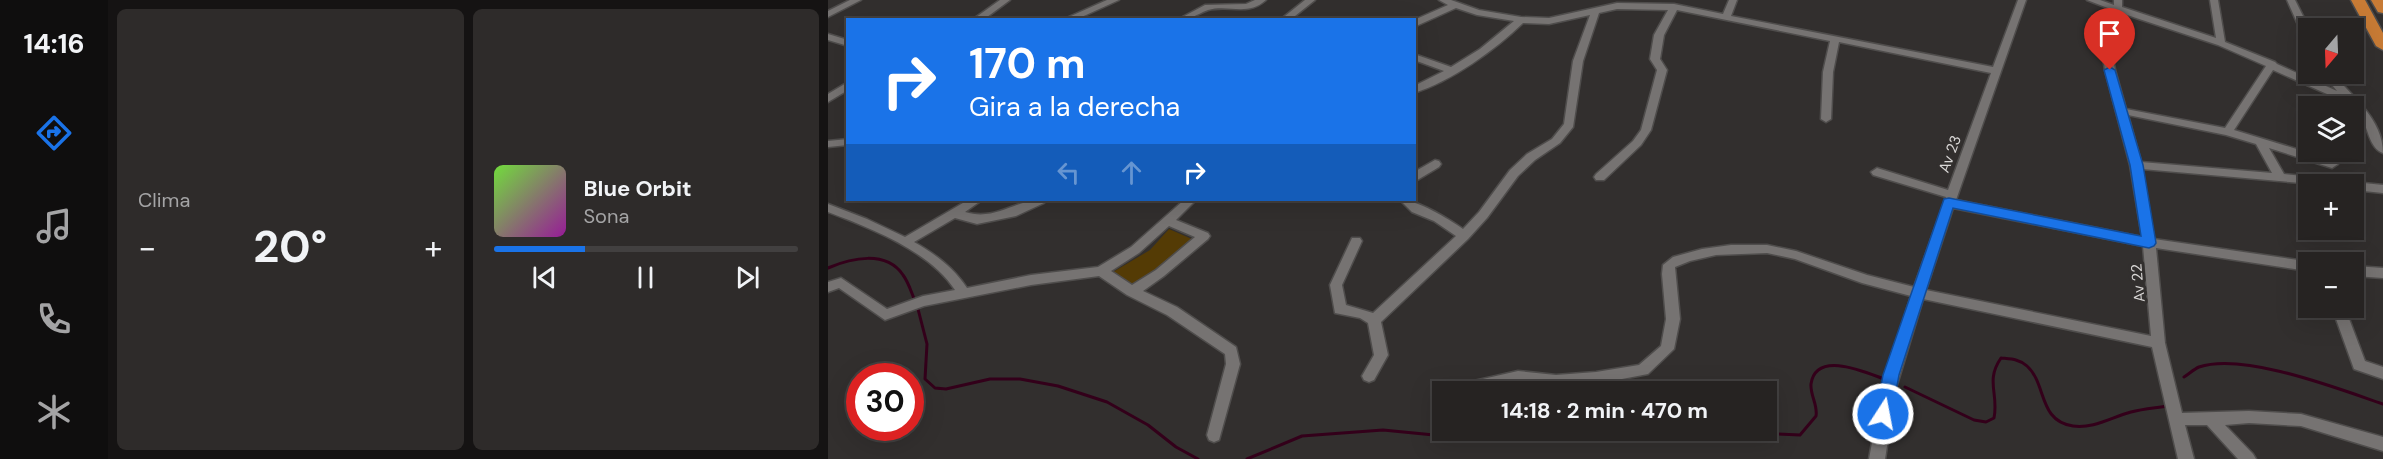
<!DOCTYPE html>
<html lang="es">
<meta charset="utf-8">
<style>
body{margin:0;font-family:"DM Sans",sans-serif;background:#2e2b2a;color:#f1f3f6;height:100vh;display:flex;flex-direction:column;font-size:22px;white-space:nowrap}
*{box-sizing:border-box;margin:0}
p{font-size:20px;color:#a4a4a5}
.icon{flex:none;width:33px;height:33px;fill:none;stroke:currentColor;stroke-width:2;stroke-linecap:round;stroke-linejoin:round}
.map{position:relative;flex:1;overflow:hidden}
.sheet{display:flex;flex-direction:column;gap:9px;padding:9px;background:#151313;width:720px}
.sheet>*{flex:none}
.top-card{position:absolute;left:18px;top:18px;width:570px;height:183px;border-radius:0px;box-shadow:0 6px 24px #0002,0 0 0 2px #424040;background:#1a73e8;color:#fff;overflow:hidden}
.needle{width:39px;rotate:199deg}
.fabs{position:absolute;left:1470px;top:18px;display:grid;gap:12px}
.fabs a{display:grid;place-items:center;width:66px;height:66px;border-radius:0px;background:#262322;box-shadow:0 6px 24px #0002,0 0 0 2px #424040;font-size:30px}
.speed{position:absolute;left:18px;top:363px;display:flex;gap:12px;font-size:30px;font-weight:700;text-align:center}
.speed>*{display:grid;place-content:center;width:78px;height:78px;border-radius:50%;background:#262322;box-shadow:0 6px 24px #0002,0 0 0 2px #424040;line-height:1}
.speed .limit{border:9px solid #d22;background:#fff;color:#111}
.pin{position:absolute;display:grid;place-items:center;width:51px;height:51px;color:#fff;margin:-62px -26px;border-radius:50% 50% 50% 0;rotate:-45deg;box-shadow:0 0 6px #0007}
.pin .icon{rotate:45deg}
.me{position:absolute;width:66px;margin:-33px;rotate:11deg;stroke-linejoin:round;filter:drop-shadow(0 0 4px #0008)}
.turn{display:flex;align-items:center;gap:21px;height:126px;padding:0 24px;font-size:27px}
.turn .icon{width:78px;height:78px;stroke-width:2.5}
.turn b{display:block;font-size:42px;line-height:51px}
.lanes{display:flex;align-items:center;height:57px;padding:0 24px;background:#0003;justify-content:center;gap:30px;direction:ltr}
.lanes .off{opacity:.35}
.big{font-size:45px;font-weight:700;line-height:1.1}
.sheet .widget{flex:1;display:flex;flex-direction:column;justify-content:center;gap:9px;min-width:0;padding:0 21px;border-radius:9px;background:#2e2b2a}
.song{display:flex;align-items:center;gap:18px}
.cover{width:72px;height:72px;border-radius:9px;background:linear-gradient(135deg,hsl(100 70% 55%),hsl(300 70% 35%))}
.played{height:6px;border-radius:3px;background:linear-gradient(90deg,#1a73e8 30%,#424040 30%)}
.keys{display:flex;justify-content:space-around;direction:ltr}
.heat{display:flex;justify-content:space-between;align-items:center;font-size:33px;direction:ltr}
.sheet .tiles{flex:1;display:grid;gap:9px;grid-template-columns:repeat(2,1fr)}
.trip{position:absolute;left:604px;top:381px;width:345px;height:60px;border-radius:0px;background:#262322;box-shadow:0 6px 24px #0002,0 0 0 2px #424040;font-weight:700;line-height:60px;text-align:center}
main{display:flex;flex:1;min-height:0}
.tab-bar{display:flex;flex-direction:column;width:108px;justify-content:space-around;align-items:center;background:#0f0e0e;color:#a4a4a5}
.tab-bar .icon{width:42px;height:42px}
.tab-bar .selected{color:#1a73e8}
.tab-bar b{font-size:27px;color:#f1f3f6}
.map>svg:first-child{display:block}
</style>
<main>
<nav class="tab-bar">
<b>14:16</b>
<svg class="icon selected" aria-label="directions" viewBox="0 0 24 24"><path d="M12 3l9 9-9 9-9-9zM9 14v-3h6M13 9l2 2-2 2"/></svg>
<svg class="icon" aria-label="music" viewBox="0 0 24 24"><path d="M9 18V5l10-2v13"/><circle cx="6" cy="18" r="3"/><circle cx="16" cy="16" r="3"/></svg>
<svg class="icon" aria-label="phone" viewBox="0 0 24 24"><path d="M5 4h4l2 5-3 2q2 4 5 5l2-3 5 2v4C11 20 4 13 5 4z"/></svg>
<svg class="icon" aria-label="climate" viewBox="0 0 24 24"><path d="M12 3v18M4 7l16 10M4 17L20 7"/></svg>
</nav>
<section class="sheet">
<div class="tiles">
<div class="widget"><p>Clima</p>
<div class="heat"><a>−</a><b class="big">20°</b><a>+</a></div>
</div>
<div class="widget">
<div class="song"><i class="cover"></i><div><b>Blue Orbit</b><p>Sona</p></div></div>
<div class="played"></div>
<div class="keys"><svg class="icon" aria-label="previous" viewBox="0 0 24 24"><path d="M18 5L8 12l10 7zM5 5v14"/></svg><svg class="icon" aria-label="pause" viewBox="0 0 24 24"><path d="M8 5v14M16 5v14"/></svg><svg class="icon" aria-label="next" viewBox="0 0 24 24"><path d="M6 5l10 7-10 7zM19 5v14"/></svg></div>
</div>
</div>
</section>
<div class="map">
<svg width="1555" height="459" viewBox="0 0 1555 459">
<rect width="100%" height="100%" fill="#322f2e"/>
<!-- green -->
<path fill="#543b05" d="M341 229 366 240 331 271 307 287 285 272 322 250Z"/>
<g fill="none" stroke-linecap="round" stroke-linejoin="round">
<!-- stream -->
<path stroke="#33001a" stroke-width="3" d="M0 268C23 258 58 250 75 275 81 283 83 292 87 301
M90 309 99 344 97 379 107 388 118 389 162 379H192L230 386 279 402 320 425 348 447 370 459
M1356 377C1361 374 1366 369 1371 367 1416 352 1511 389 1555 404
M1077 387 1146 420 1158 422 1166 418C1171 394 1157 381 1173 358 1182 359 1192 359 1199 366 1219 384 1210 421 1245 426 1265 429 1284 417 1303 412 1315 409 1328 408 1340 406
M867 430 972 435 988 416C990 405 982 395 983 384 988 350 1037 372 1056 379
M419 459 474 436 555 430 606 435 657 430"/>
<!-- minor casing -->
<g stroke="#4f4d4c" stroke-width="3">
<path id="minor" d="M22 0H33L0 17V11Z
M172 0H182L155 20H144Z
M279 0H291L247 20H234Z
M427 0H438C419 17 401 4 380 10 367 15 363 20 349 20L377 5 418 4Z
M477 0H487L462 20H452Z
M611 0H623L651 10 693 17 721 18 789 3 846 4 895 14 901 0H909L903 16 1165 67 1190 0H1198L1128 200 1314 237 1302 165 1277 70 1272 39 1285 10 1259 0H1272L1286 5V0H1294V7L1388 38 1382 0H1390L1397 42 1447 62 1449 64 1509 91 1495 74H1505C1525 97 1555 120 1555 153 1542 148 1541 132 1535 121 1533 116 1529 113 1526 109V106L1445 70 1406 130 1508 161 1510 164 1504 168 1441 148 1456 174 1514 180 1518 181 1519 184H1485L1314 169 1326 239 1484 262H1480V271L1328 248 1337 343 1354 413 1421 411 1473 414 1555 437V451L1473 426 1421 423 1397 425 1425 454 1428 459H1410L1379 425H1357L1366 459H1350L1324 347 1095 299 1068 388 1057 459H1041L1054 388 1083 296 1034 283 967 259 939 253 888 255 862 261 847 267 852 319 846 349 820 374 768 384 728 387 690 383 651 391 646 389 644 385 646 381 690 371 728 375 768 372 811 365 833 346 838 319 834 274 835 265 845 257 874 249 903 245H939L968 251 1039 275 1086 287 1118 197 1045 175 1043 172 1049 168 1120 190 1163 73 1011 42 1005 72 1003 119 998 122 993 119 995 72 1002 41 849 10 836 35 832 59 839 70 823 130 813 145 776 180H768L766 177 768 174 805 141 813 130 829 70 822 59 826 35 840 10 789 9 771 13 755 61 745 127 732 143 707 160 690 176 659 218 640 239 553 322 560 355 546 380 541 382 536 380 534 376 546 355 540 323 532 318 507 313 502 285 524 238H532L534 241 514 285 518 305 545 313 628 236 606 221 584 212 572 200C590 200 619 218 635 229L651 212 682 170 699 154 724 139 736 124 745 61 762 15 721 24 695 23C667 50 624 81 586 93V86L616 71 586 60V54L623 67 652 49 686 21 649 15 628 8 586 27V20L620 5ZM1293 13 1390 45 1438 66 1397 128 1298 109 1287 70 1282 39ZM1300 115 1398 135 1428 144 1444 173 1313 162ZM1125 208 1315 246 1323 336 1098 290Z
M1459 0H1467L1481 28 1480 39 1475 36Z
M0 34 20 40V46L0 40Z
M20 82V90L0 102V94Z
M20 139V145L0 147V141Z
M607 160 611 161 613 164 611 167 586 182V172Z
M1526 182 1555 185V193L1526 190V184H1521Z
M140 200H154L137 212C170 222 189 197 218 200L216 203 188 216 149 224 127 218 86 242C107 254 125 267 139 288L203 275 270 267 303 247 356 200H368L348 220 380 233 382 236 380 239 336 276 315 291 349 307 408 347 412 364 391 440 386 442 381 440 379 435 398 364 397 354 339 315 299 295 271 276 203 285 96 306 57 320 11 288 0 292V282L13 278 59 309 95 296 127 290C102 251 42 228 0 212V204L39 219 77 237ZM341 226 367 237 328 270 304 285 283 271 311 253Z
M1526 266 1555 268V278L1526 276Z
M1504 308H1517L1537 361 1555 367V379L1526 369Z"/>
</g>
<!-- highway casing -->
<g stroke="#4f4d4c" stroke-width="3">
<path id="highway" d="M1523 0H1537L1555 33V50L1548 46Z
M1543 0H1555V13L1550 12Z"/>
</g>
<!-- minor -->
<use href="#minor" fill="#767372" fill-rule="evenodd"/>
<!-- highway -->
<use href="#highway" fill="#c87b35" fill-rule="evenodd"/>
</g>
<!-- route -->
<path fill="#1a73e8" stroke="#114b97" stroke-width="1.5" d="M1282 67 1287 70 1315 165 1328 243 1326 246 1321 248 1125 208 1071 375 1064 414 1061 419 1055 421 1050 419 1047 414 1055 375 1116 199 1121 198 1313 236 1302 165 1276 70Z"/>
<g text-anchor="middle" stroke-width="6" stroke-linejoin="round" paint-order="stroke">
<!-- street labels -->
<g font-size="15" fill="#d9d7d6" stroke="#322f2e">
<text transform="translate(1122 154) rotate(-70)" y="5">Av 23</text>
<text transform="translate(1310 283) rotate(-95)" y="5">Av 22</text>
</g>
</g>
</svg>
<div class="fabs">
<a><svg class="needle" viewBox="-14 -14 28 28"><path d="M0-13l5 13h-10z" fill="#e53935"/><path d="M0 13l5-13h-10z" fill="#a4a4a5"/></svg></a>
<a><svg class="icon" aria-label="layers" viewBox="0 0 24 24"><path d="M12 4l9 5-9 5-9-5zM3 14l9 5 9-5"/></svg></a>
<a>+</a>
<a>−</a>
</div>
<div class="speed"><div class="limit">30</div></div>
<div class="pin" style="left:1282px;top:70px;background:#d93025"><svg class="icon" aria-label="arrive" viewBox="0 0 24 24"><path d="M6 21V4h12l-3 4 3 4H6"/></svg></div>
<svg class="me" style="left:1055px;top:414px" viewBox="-20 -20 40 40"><circle r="17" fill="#1a73e8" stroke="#fff" stroke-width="3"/><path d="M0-11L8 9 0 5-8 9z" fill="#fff"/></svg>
<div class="trip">14:18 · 2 min · 470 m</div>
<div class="top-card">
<div class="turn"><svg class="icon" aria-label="right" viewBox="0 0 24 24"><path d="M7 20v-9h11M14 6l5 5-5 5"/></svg><div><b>170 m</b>Gira a la derecha</div></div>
<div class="lanes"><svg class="icon off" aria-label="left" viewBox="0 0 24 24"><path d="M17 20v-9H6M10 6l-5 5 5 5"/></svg><svg class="icon off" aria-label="ahead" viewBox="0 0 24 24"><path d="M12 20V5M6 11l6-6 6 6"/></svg><svg class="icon" aria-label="right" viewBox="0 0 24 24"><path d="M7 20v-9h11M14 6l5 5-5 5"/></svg></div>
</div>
</div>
</main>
